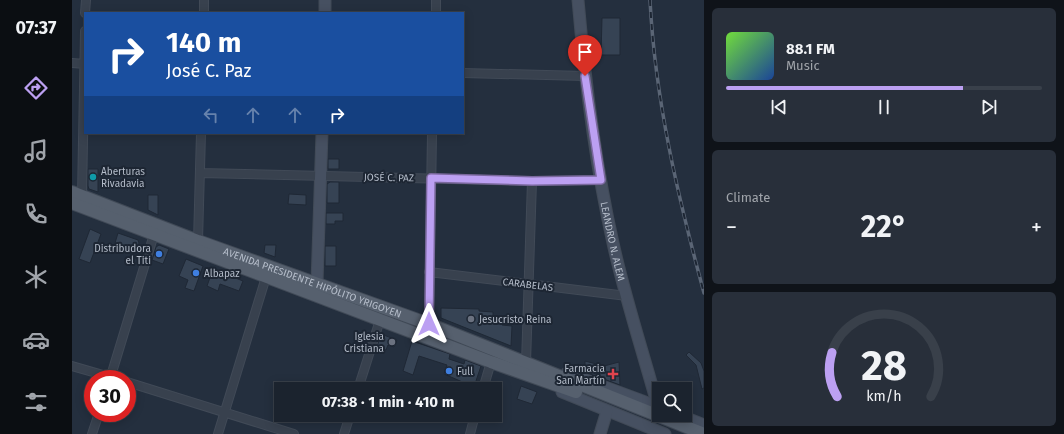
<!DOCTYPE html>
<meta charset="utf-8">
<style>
body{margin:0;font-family:"Fira Sans",sans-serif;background:#282f3a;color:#f1f3f6;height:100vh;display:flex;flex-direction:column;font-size:15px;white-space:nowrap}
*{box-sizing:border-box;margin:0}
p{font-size:13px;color:#a0a4aa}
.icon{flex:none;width:22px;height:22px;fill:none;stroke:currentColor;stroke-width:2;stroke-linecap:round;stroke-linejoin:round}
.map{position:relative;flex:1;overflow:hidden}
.side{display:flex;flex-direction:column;gap:8px;padding:8px;background:#0f1319;width:360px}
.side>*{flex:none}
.top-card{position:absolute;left:12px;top:12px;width:380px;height:122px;border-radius:0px;box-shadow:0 2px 10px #0003,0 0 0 1px #39404a;background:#1a4fa0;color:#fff;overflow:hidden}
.tools{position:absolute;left:580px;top:382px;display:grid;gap:8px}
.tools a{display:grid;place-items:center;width:40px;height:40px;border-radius:0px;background:#1b232e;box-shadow:0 2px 10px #0003,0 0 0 1px #39404a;font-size:20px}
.speed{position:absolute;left:12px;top:370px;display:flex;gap:8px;font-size:20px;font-weight:700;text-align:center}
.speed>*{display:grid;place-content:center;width:52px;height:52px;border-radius:50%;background:#1b232e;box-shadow:0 2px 10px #0003,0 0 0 1px #39404a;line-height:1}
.speed .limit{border:6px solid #d22;background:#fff;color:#111}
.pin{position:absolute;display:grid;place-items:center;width:34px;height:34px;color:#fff;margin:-41px -17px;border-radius:50% 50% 50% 0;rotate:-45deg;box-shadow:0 0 4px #0007}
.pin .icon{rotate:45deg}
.me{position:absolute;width:44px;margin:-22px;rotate:0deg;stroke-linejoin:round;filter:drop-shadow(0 0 3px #0008)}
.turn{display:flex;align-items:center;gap:14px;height:84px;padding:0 16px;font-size:18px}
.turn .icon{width:52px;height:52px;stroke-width:2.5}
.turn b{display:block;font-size:28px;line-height:34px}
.lanes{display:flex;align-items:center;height:38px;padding:0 16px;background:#0003;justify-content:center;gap:20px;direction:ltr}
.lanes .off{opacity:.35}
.big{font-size:30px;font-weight:700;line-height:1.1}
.side .card{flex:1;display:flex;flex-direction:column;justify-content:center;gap:6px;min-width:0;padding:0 14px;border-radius:6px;background:#282f3a}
.side .dial{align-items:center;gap:0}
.dial svg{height:104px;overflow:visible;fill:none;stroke:#39404a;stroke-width:7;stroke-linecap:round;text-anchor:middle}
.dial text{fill:#f1f3f6;stroke:none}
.song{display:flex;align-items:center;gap:12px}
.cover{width:48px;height:48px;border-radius:6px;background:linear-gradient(135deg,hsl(100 70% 55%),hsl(220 70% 35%))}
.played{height:4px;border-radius:2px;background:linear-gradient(90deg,#bca0f2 75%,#39404a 75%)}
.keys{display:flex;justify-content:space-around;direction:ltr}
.heat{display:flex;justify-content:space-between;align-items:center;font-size:22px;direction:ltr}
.trip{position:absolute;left:202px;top:382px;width:228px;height:40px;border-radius:0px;background:#1b232e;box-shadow:0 2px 10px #0003,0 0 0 1px #39404a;font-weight:700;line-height:40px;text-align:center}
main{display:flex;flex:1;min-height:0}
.tab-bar{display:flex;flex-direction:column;width:72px;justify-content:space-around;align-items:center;background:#0b0e12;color:#a0a4aa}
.tab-bar .icon{width:28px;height:28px}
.tab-bar .on{color:#bca0f2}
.tab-bar b{font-size:18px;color:#f1f3f6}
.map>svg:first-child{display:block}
</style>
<main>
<nav class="tab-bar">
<b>07:37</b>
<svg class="icon on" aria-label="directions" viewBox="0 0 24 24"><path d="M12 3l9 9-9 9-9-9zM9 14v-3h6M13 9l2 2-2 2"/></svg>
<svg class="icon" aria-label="music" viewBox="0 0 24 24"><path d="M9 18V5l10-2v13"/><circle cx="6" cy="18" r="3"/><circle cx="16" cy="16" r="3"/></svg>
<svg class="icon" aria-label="phone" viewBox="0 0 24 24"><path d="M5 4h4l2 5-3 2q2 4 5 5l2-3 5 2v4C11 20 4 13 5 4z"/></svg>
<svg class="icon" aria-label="climate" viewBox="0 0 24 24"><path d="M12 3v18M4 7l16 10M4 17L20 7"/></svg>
<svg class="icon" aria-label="car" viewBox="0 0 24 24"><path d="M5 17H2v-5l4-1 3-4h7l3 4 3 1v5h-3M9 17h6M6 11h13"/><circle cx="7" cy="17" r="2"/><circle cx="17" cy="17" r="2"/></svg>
<svg class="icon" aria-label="filters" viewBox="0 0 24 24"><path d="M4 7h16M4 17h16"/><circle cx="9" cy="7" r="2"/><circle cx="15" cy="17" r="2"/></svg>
</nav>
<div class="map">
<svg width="632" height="434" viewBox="0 0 632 434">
<rect width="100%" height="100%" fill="#242f3e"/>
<!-- building -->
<path fill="#364354" stroke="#1f2835" d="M530 18H548V55H529Z
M256 159H267V169H256Z
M16 169H26V192L17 189 16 186Z
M258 182H267V203H255V184Z
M217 194 234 195V205L216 204Z
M76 195H86V215L76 210Z
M254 213H271V221H263V224H254Z
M18 229 29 234 18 263 7 259Z
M46 233 66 240 67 243 65 251 43 243Z
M87 245 97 249 91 264 80 260 84 247Z
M193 245H204L203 257 192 253Z
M253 246H264V266H253Z
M114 259 131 266 122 291 113 288 116 280 107 276Z
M141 269 171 281 167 291 148 284 146 291 135 286Z
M369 308 407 309V311L421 312V319L430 320V325L440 326 439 346 369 318Z
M309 334 325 340 322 347 316 345 314 350 305 347Z
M340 341 378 354 377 359 392 364 393 360 409 366 402 387 372 374 375 365 347 356 341 375 331 371Z
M617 352 629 363 632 371V388L630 389 624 365 614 355Z
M513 361 532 366 547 362 548 385 513 372Z
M449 386 465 392 460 404 445 399Z"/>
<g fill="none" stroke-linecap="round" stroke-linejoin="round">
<!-- street casing -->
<g stroke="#414a57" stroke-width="10">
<path id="street" d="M13 13 14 0
M132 13V0
M364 13V0
M0 63 13 64
M391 73 513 76
M128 173 460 181 529 180
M10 196 13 31
M126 241 129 133
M357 272 555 296
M357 324 360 133
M454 363 460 181
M0 366 45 379
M38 379 83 231
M55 382 222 434
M286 389 308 320
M411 389 419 362
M20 434 27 413
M146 434 194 277
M272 434 278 415
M398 434 403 415"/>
</g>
<!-- secondary casing -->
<g stroke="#414a57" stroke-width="13">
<g id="secondary">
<path id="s1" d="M506 0C513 81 523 163 541 243 553 298 571 352 586 407"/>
<path d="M253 13V0"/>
<path d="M242 292 245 283 250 133"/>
<path d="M495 373 587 407"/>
<path d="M490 392 593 434"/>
<path d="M607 415 632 425"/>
<path d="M528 434 535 411"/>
</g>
</g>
<!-- primary casing -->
<g stroke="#414a57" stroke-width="14">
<g id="primary">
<path id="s2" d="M0 192 126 241 357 324 632 434"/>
<path d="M0 203 419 362 504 392"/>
</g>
</g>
<!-- street -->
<use href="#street" stroke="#38414e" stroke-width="8"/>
<!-- secondary -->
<use href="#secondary" stroke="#465061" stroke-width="11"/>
<!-- primary -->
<use href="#primary" stroke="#56606e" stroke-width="12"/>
<!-- rail casing -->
<g stroke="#5a6575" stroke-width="3.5">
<path id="rail" d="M578 0C583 100 606 197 632 293"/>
</g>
<!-- rail -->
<use href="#rail" stroke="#1d2633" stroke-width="2" stroke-dasharray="6" stroke-linecap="butt"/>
</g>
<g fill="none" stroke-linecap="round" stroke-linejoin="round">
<!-- route casing -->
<g stroke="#7a689d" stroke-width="10">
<path id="route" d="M357 324 359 178 460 181 529 180 513 76"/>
</g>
<!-- route -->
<use href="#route" stroke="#bca0f2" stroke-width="7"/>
</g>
<!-- markers -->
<circle fill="#0f9aa8" stroke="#1d2633" stroke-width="1.5" cx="21" cy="177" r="4"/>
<g fill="#3f7fe0" stroke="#1d2633" stroke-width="1.5">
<circle cx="87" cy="254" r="4"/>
<circle cx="124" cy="273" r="4"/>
<circle cx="377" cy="371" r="4"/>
</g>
<g fill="#6b7280" stroke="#1d2633" stroke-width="1.5">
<circle cx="399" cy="319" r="4"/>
<circle cx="320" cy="342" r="4"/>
</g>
<path fill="#e0444e" stroke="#1d2633" stroke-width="1.5" d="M539 368h4v4h4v4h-4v4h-4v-4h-4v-4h4z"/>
<g text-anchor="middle" stroke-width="4" stroke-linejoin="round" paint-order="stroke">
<!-- poi labels -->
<g font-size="10" fill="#b4bcc9" stroke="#1d2633" text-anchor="start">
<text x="29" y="175">Aberturas<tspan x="29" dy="12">Rivadavia</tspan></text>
<text x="79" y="252" text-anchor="end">Distribudora<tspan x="79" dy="12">el Titi</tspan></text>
<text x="132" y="277">Albapaz</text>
<text x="407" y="323">Jesucristo Reina</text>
<text x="312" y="340" text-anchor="end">Iglesia<tspan x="312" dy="12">Cristiana</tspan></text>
<text x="533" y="372" text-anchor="end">Farmacia<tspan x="533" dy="12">San Martín</tspan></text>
<text x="385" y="375">Full</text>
</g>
<!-- street labels -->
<g font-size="10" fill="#b4bcc9" stroke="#1d2633">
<text transform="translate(317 177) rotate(1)" y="4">JOSÉ C. PAZ</text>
<text dy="4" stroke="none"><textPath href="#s1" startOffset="244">LEANDRO N. ALEM</textPath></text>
<text dy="4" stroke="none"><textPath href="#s2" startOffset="257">AVENIDA PRESIDENTE HIPÓLITO YRIGOYEN</textPath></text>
<text transform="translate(456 284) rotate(7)" y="4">CARABELAS</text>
</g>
</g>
</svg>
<div class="tools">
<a><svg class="icon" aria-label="search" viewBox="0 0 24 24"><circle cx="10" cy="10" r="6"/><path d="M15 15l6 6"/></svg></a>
</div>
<div class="speed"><div class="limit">30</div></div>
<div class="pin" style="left:513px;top:76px;background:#d93025"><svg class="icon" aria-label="arrive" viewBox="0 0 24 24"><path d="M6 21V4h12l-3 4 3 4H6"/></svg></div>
<svg class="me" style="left:357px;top:324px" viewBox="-20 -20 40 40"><path d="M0-17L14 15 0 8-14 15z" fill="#bca0f2" stroke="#fff" stroke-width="4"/></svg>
<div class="trip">07:38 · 1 min · 410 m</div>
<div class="top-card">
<div class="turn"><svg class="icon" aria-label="right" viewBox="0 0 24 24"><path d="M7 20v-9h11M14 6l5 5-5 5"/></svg><div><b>140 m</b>José C. Paz</div></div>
<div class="lanes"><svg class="icon off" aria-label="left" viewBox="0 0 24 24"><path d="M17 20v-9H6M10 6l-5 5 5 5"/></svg><svg class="icon off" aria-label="ahead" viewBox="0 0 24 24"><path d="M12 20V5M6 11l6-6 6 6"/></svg><svg class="icon off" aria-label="ahead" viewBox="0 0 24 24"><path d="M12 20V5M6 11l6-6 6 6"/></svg><svg class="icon" aria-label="right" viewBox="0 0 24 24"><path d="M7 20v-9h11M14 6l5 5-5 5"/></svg></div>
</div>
</div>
<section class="side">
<div class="card">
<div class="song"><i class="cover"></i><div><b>88.1 FM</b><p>Music</p></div></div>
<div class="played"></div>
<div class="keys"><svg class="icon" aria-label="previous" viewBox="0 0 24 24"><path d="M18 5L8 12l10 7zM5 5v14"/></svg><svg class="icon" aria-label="pause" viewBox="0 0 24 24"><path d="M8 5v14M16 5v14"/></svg><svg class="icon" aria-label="next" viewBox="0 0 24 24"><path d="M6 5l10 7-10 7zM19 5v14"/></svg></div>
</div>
<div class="card"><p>Climate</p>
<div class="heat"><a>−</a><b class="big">22°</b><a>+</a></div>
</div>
<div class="card dial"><svg viewBox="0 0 100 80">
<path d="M14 69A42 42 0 1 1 86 69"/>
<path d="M14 69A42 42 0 0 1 10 35" stroke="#bca0f2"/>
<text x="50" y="56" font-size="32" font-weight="700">28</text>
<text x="50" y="72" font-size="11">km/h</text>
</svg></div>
</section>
</main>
